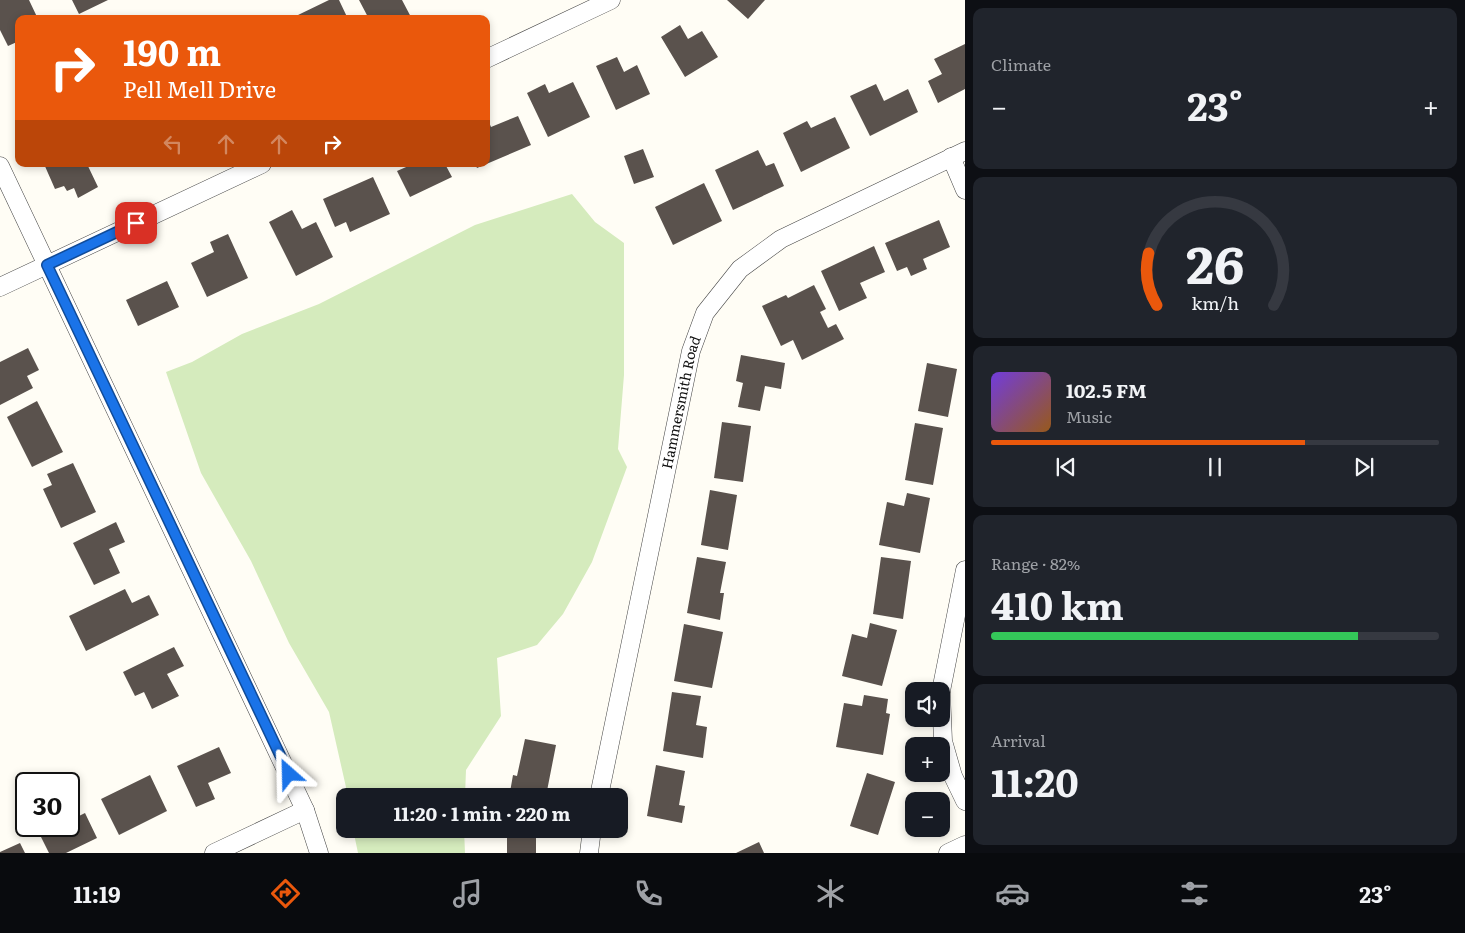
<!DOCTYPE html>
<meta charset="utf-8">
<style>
body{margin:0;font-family:Literata,serif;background:#20242c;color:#f1f3f6;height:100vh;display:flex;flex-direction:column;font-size:19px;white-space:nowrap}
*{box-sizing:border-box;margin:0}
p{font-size:16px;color:#9ea1a6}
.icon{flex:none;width:28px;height:28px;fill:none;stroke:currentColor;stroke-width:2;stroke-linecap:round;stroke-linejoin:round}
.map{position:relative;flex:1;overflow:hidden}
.sheet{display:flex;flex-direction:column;gap:8px;padding:8px;background:#0d0f14;width:500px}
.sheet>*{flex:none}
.guide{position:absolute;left:15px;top:15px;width:475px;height:152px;border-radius:10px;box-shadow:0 2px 8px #0003;background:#ea580c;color:#fff;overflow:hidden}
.fabs{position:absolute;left:905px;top:682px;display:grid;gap:10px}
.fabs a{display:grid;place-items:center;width:45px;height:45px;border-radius:10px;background:#171b24;box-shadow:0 2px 8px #0003;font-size:25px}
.speed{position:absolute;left:15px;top:772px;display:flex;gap:10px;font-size:25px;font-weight:700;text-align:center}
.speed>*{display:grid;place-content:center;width:65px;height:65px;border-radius:50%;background:#171b24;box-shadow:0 2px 8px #0003;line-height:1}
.speed .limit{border:2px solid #111;border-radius:8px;background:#fff;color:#111}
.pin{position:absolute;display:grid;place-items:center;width:42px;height:42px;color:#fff;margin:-21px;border-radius:10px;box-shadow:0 2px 8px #0006}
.me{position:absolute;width:55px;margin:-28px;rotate:335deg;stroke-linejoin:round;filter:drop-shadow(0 0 4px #0008)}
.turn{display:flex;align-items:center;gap:18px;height:105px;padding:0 25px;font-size:22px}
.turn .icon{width:65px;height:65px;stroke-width:2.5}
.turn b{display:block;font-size:35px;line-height:42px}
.lanes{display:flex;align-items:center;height:48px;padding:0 25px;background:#0003;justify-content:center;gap:25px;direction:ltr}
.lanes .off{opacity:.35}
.big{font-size:38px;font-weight:700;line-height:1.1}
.sheet .widget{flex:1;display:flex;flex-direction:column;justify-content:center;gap:8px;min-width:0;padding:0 18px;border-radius:10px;background:#20242c}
.sheet .dial{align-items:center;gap:0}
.dial svg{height:130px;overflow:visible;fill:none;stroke:#363941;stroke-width:7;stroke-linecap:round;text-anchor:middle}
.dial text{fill:#f1f3f6;stroke:none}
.song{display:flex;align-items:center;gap:15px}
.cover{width:60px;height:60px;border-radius:8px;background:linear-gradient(135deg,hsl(260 70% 55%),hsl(30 70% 35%))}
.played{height:5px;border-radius:2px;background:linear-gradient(90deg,#ea580c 70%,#363941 70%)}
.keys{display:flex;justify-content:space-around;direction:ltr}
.heat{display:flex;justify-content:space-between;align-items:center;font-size:28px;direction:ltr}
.charge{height:8px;border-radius:4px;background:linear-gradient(90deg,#34c759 82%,#363941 0)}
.trip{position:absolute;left:336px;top:788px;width:292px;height:50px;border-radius:10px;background:#171b24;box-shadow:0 2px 8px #0003;font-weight:700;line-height:50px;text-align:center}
.menu{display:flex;height:80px;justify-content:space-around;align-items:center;background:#090b0e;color:#9ea1a6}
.menu .icon{width:35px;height:35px}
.menu .selected{color:#ea580c}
.menu b{font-size:22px;color:#f1f3f6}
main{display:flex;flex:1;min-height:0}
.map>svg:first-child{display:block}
</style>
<main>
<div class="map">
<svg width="965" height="853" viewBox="0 0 965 853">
<rect width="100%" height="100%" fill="#fffdf5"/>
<!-- green -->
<path fill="#d5ebbd" d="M572 194 595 222 624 243V375L618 449 627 467 592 562 563 614 537 645 497 658 501 716 466 770 465 796H348L329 712 289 643 251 561 201 473 166 372 192 362 242 334 319 304 475 225Z
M353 829H464L465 853H358Z"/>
<!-- building -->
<path fill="#5a524d" d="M0 0H29L38 19H19V41L8 46 0 30Z
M72 0H108L79 14Z
M329 0H339L348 19H300L298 15Z
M359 0H402L412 19H369Z
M727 0H765L748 19Z
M680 25 688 39 702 31 718 57 685 77 661 37Z
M965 44V89L938 103 928 81 942 74 934 59Z
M617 57 624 72 637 65 650 94 616 110 596 66Z
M573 82 590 117 548 137 527 93 545 84 549 93Z
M876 84 884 101 908 89 918 112 870 136 850 96Z
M518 116 531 145 477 168 475 164H486V121L488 120 491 127Z
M835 117 850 148 801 172 783 133 807 121 811 128Z
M643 149 654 177 634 184 624 156Z
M758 150 766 166 774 163 784 186 733 210 715 170Z
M44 164H87L98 187 78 198 74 188 67 191 64 186 55 189Z
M413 164H445L452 177 410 197 397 171Z
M373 177 390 214 350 232 346 222 335 227 323 199Z
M704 183 722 221 673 245 655 207Z
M292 210 302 229 316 222 333 257 296 276 269 222Z
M939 220 950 247 923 259 927 269 911 276 907 267 897 271 885 243Z
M228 234 248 278 207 297 191 263 214 252 210 242Z
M874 246 885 272 860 283 867 298 839 311 821 271Z
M167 281 179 307 138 326 126 300Z
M814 285 826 309 820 312 828 328 836 324 844 339 802 360 793 340 781 346 762 306 786 295 788 298Z
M28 348 39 370 27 376 33 388 0 405V362Z
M741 355 785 363 781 389 765 386 760 411 738 407 743 383 736 381Z
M927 363 957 369 948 417 918 411Z
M37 401 63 452 32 467 7 417Z
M722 422 751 426 743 482 714 478Z
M915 423 943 428 933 485 905 480Z
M73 463 96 512 61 528 43 489 52 485 47 474Z
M710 490 737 495 728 550 701 545Z
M907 493 930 498 920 553 879 545 887 502 904 506Z
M116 522 125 542 109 549 120 573 94 585 73 543Z
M697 557 726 562 720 593H724L720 620 687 613Z
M881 557 911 561 903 619 873 614Z
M125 589 132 603 149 595 159 615 86 651 69 616Z
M870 623 897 630 882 686 842 676 852 634 867 638Z
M684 624 723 632 712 688 674 681Z
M174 647 184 666 167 674 179 696 152 709 144 692 135 696 123 672Z
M672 692 701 696 696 725 707 727 703 758 663 751Z
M864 695 888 699 886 713 890 714 883 755 836 747 844 703 862 706Z
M525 739 556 745 546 796H529L510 792 513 775 517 776Z
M219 747 231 773 208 783 215 799 196 807 177 766Z
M656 765 685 771 679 805 685 806 682 823 647 816Z
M867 773 895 782 878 835 850 826Z
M150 775 167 811 119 835 101 799Z
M85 813 97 838 66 853H49L40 835 59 826H69V821Z
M507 829H536V853H507Z
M759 842 764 853H736Z
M20 843 25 853H0V852Z"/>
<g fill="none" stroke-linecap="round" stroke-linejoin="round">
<!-- minor casing -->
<g stroke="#444" stroke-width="19">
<g id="minor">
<path d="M486 59 611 0"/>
<path d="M951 157 965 190"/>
<path d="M0 166 305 810 319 853"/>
<path d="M0 287 262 164"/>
<path d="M941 691 965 570"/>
<path d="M941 693 943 741 953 776 965 801"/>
<path id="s1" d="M599 796 691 351 705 313 740 269 781 239 965 151"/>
<path d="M214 853 305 810"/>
<path d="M589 853 592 829"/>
<path d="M948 853 965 845"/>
</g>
</g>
<!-- minor -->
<use href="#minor" stroke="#fff" stroke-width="18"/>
</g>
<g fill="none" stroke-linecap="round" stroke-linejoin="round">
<!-- route casing -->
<g stroke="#114b97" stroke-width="12">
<path id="route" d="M136 223 47 265 289 774"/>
</g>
<!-- route -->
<use href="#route" stroke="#1a73e8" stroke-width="9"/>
</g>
<g text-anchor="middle" stroke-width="5" stroke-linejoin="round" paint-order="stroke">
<!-- street labels -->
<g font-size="14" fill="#111" stroke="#fff">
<text dy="5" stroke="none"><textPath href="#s1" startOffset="402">Hammersmith Road</textPath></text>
</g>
</g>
</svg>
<div class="fabs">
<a><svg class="icon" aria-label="sound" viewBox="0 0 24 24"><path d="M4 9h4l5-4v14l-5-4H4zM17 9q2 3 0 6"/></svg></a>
<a>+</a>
<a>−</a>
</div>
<div class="speed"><div class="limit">30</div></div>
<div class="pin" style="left:136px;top:223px;background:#d93025"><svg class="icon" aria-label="arrive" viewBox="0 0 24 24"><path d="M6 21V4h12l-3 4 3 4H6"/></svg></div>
<svg class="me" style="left:289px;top:774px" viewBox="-20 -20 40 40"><path d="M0-17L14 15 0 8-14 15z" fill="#1a73e8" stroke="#fff" stroke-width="4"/></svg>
<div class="trip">11:20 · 1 min · 220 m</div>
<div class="guide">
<div class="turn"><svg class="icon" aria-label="right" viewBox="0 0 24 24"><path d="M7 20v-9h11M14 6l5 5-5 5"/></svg><div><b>190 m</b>Pell Mell Drive</div></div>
<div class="lanes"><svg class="icon off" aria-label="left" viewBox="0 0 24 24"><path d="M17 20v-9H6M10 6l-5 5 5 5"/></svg><svg class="icon off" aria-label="ahead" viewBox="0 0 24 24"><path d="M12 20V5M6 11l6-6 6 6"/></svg><svg class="icon off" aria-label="ahead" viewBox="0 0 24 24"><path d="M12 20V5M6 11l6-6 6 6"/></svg><svg class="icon" aria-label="right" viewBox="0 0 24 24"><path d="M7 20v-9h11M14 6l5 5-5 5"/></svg></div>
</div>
</div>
<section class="sheet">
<div class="widget"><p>Climate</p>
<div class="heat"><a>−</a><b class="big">23°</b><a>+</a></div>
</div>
<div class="widget dial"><svg viewBox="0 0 100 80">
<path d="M14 69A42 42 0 1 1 86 69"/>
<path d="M14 69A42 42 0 0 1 9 37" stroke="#ea580c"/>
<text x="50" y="56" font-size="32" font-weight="700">26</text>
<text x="50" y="72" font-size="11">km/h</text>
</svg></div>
<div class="widget">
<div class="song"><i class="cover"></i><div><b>102.5 FM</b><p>Music</p></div></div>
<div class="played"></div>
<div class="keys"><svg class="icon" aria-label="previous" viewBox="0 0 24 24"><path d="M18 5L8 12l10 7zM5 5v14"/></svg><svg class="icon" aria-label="pause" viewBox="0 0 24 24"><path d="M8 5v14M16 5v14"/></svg><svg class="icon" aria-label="next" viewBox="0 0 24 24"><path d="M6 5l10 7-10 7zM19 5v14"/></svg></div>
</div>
<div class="widget"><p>Range · 82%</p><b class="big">410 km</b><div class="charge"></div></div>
<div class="widget"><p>Arrival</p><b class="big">11:20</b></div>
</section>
</main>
<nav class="menu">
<b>11:19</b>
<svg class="icon selected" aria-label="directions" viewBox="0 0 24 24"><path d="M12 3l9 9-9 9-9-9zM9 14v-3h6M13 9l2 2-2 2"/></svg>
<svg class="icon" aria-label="music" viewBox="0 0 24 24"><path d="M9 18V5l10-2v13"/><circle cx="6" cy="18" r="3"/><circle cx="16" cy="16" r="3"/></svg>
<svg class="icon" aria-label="phone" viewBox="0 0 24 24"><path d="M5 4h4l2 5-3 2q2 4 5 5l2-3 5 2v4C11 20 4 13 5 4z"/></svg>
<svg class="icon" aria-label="climate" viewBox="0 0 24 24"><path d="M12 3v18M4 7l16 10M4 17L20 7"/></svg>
<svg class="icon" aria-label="car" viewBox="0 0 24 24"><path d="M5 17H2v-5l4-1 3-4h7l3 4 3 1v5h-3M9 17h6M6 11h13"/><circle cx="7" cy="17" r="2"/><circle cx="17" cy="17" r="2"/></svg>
<svg class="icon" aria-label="filters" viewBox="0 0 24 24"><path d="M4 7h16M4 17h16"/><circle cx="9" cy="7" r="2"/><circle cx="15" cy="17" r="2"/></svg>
<b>23°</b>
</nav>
